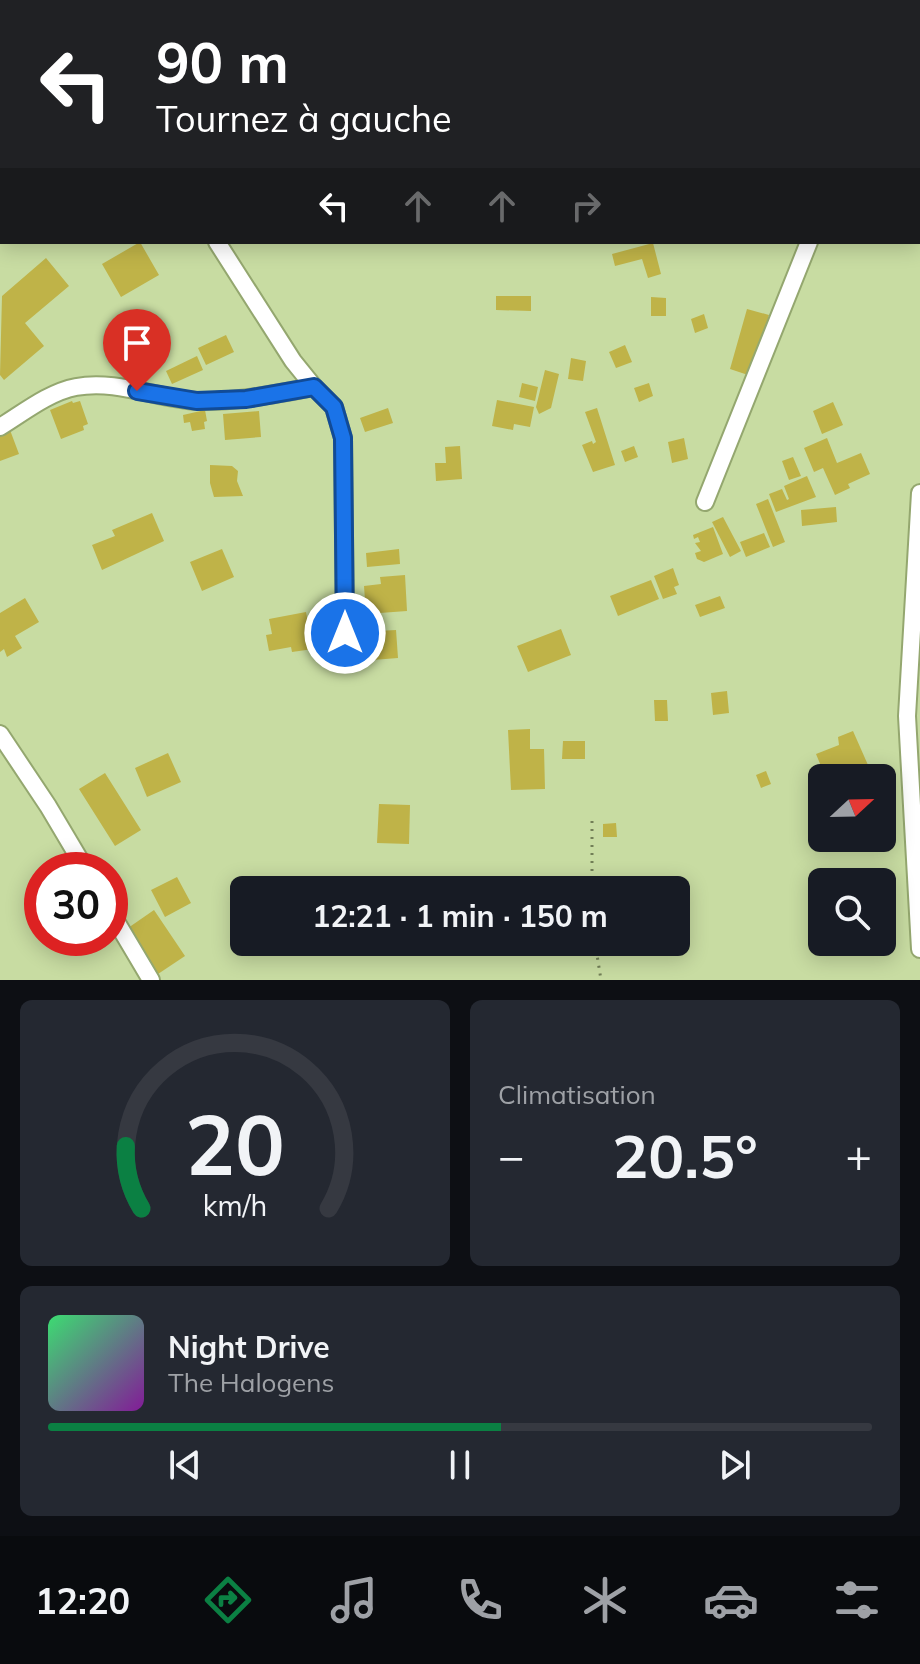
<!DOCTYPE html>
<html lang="fr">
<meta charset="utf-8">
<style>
body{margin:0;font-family:Mulish,sans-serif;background:#242831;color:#f1f3f6;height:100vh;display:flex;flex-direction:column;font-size:30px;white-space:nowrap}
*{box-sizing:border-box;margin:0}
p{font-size:26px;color:#9ea1a6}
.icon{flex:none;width:44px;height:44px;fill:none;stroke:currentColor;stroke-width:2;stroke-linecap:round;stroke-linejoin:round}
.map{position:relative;height:980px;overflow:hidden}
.drawer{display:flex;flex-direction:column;gap:20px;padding:20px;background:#0d0f14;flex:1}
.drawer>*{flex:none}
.top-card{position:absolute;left:0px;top:0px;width:920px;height:244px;box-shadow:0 4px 20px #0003;background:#202124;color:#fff;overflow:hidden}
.needle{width:52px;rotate:68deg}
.fabs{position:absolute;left:808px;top:764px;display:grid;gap:16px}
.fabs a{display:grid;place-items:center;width:88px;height:88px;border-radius:12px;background:#171b24;box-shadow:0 4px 20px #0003;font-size:40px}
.speed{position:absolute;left:24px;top:852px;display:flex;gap:16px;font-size:40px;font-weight:700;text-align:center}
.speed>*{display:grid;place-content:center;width:104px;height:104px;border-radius:50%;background:#171b24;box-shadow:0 4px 20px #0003;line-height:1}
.speed .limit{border:12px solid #d22;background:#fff;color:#111}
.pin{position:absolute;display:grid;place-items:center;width:68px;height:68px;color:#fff;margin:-82px -34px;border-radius:50% 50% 50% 0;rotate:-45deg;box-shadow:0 0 8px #0007}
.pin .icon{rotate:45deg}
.me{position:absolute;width:88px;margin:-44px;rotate:0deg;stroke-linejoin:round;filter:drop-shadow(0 0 6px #0008)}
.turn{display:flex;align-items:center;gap:28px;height:168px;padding:0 24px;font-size:36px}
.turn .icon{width:104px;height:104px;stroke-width:2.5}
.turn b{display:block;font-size:56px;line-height:68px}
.lanes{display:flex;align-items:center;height:76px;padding:0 24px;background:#0003;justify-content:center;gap:40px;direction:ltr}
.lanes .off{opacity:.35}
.big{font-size:60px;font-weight:700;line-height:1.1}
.drawer .tile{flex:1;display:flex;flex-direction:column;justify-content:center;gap:12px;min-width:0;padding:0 28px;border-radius:12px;background:#242831}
.drawer .dial{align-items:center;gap:0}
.dial svg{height:208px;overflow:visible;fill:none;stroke:#363941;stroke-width:7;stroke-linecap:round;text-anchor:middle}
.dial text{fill:#f1f3f6;stroke:none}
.song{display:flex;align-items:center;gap:24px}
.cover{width:96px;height:96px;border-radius:12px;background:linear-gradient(135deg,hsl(140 70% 55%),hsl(290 70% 35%))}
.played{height:8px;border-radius:4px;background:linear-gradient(90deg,#0b8043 55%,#363941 55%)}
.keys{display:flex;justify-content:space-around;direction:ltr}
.heat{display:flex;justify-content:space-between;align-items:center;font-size:44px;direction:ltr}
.drawer .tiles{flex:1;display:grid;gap:20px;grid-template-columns:1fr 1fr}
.tile:last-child{grid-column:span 2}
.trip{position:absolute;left:230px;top:876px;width:460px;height:80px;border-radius:12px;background:#171b24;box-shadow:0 4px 20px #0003;font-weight:700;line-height:80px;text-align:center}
.tab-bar{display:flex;height:128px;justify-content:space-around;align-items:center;background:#090b0e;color:#9ea1a6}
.tab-bar .icon{width:56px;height:56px}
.tab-bar .selected{color:#0b8043}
.tab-bar b{font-size:36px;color:#f1f3f6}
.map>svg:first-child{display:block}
</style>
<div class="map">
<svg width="920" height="980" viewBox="0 0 920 980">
<rect width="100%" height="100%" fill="#c8dca2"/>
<!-- building -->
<path fill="#bfb348" d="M140 242 159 275 121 297 102 264Z
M653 243 661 274 648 278 642 259 615 266 612 254Z
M46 258 69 286 25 323 44 346 4 380 0 375 2 296Z
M496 296H531V311L496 310Z
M651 297 666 298V316H651Z
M747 309 769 315 751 376 730 369Z
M704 314 708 328 695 333 691 319Z
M226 335 234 352 206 365 198 348Z
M625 345 632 362 616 368 609 352Z
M197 356 203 370 172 384 166 371Z
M571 358 586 361 583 381 568 379Z
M545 370 559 374 551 408 539 414 536 407Z
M522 383 538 387 535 401 519 397Z
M649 383 653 396 639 402 634 388Z
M497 400 534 407 530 427 514 424 513 430 492 426Z
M72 401 73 403 80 401 88 424 83 426 84 430 61 439 50 410Z
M833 402 843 425 822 434 813 411Z
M388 408 393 423 365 432 360 418Z
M597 408 615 465 593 472 582 445 592 441 593 444 596 442 585 412Z
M205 410 207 421 204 422 205 429 192 431 190 422 184 423 183 415Z
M259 411 261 437 225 440 223 414Z
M10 430 19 454 0 461V435Z
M684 438 688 459 672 463 668 442Z
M827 438 837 463 861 453 870 474 848 484 850 488 835 495 823 468 814 472 804 448Z
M460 446 462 479 436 481 435 463H446L445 447Z
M634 446 638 457 625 462 621 451Z
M793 457 801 476 789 480 782 461Z
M210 465 232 466 238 471 237 481 243 496 214 497 210 483Z
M807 476 816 497 776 512 769 494 782 489 787 500 789 499 784 486Z
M768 499 785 542 773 547 756 504Z
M836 507 837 522 802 526 801 510Z
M152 513 164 541 102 570 92 545 115 536 112 530Z
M723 517 741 551 730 557 712 522Z
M713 527 723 554 704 562 697 559 695 553 701 551 695 543 700 542 698 537 694 539 693 535Z
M764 533 770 547 746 557 740 542Z
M222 549 234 577 202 591 190 562Z
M399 549 400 564 367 567 366 553Z
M673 568 679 585 674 587 677 594 663 599 654 576Z
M405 575 407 611 366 614 364 586 381 584 380 577Z
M651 580 659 599 618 616 610 596Z
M720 596 725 608 700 617 695 605Z
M25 598 39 622 15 636 22 648 7 657 4 649 0 652V613Z
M306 612 313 649 292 652 291 647 269 651 266 635 272 634 269 619Z
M561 629 571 655 528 672 517 646Z
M396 630 398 658 360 661 358 632Z
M727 691 729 713 713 715 711 693Z
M654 700H667L668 721H655Z
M530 729V749H544L545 789 511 790 508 730Z
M853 731 868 765 851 775 845 770 826 778 816 754 839 745 838 737Z
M563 741H585V759H562Z
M168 753 181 782 147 797 135 768Z
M766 771 771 784 761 788 756 775Z
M105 773 141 830 115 846 79 789Z
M822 780V821H820L813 782Z
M379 804 410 805 409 844 377 843Z
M616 823 617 837H603V824Z
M177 877 191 903 165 917 151 890Z
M154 910 185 956 158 974 128 928Z
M619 942H668V951H619Z"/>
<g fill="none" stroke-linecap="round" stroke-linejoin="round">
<!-- street casing -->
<g stroke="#94a76f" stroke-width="20">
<path id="street" d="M841 0V2
M918 52 920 53
M918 156 920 170
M217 242 293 361 314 387 334 407 343 438 345 633
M0 427C23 413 49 392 76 387 116 379 158 399 198 401 237 402 275 394 314 387
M920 493 907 716 920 949
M705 502 809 242
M0 734 48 806 86 870
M110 911 151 980"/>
</g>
<!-- secondary casing -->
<g stroke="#94a76f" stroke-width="26">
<path id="secondary" d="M201 2 203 0
M250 2 253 0
M0 170 2 168
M0 214 2 212"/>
</g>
<!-- path -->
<path stroke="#727f57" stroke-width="3" stroke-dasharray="2 6" stroke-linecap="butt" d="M592 821V890
M595 942 601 980"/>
<!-- street -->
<use href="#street" stroke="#fff" stroke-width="16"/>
<!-- secondary -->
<use href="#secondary" stroke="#fff" stroke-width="22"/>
</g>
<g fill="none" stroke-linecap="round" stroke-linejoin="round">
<!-- route casing -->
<g stroke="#114b97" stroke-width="20">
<path id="route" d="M137 391 197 401 246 399 314 387 334 407 343 438 345 633"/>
</g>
<!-- route -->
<use href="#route" stroke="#1a73e8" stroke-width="14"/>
</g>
</svg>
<div class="fabs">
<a><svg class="needle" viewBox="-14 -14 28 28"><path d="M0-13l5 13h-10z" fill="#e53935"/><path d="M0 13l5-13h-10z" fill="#9ea1a6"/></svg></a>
<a><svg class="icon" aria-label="search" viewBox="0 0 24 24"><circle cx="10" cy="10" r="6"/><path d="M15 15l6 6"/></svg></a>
</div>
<div class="speed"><div class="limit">30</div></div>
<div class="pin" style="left:137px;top:391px;background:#d93025"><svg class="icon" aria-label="arrive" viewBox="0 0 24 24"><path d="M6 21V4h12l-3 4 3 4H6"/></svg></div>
<svg class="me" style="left:345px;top:633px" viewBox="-20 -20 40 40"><circle r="17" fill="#1a73e8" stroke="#fff" stroke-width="3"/><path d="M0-11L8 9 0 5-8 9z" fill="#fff"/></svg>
<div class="trip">12:21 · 1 min · 150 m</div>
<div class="top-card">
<div class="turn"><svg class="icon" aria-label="left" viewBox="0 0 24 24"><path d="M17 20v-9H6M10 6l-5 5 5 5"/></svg><div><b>90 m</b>Tournez à gauche</div></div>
<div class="lanes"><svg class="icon" aria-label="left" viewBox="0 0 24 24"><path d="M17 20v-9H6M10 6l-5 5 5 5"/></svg><svg class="icon off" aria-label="ahead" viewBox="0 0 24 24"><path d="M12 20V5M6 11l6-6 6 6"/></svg><svg class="icon off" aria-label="ahead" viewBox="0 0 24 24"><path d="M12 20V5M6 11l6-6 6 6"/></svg><svg class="icon off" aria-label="right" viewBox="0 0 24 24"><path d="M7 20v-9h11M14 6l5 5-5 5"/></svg></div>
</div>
</div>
<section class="drawer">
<div class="tiles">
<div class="tile dial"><svg viewBox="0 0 100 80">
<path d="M14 69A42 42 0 1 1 86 69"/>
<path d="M14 69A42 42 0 0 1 8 45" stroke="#0b8043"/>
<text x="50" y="56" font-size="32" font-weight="700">20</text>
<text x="50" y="72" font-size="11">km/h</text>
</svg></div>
<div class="tile"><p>Climatisation</p>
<div class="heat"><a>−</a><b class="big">20.5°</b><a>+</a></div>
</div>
<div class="tile">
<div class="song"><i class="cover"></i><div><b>Night Drive</b><p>The Halogens</p></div></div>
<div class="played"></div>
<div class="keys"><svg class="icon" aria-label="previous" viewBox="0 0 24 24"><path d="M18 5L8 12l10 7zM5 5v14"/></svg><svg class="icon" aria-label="pause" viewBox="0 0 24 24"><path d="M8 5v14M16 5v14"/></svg><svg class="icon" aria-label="next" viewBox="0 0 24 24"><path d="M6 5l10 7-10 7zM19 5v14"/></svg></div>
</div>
</div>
</section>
<nav class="tab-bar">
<b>12:20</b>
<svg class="icon selected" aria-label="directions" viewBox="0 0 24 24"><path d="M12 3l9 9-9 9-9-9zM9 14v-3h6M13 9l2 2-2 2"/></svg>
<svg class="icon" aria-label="music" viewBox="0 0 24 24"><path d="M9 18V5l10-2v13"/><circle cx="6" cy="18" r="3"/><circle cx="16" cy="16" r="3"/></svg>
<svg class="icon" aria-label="phone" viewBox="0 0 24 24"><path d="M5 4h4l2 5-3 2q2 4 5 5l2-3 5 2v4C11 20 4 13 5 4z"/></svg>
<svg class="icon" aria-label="climate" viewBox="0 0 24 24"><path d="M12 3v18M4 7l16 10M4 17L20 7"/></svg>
<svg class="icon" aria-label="car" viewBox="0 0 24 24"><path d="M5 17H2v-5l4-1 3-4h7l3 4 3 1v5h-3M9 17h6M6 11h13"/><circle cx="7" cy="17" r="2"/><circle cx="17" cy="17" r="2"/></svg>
<svg class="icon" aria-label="filters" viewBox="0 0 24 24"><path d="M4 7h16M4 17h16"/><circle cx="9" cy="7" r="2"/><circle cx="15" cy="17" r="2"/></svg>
</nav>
